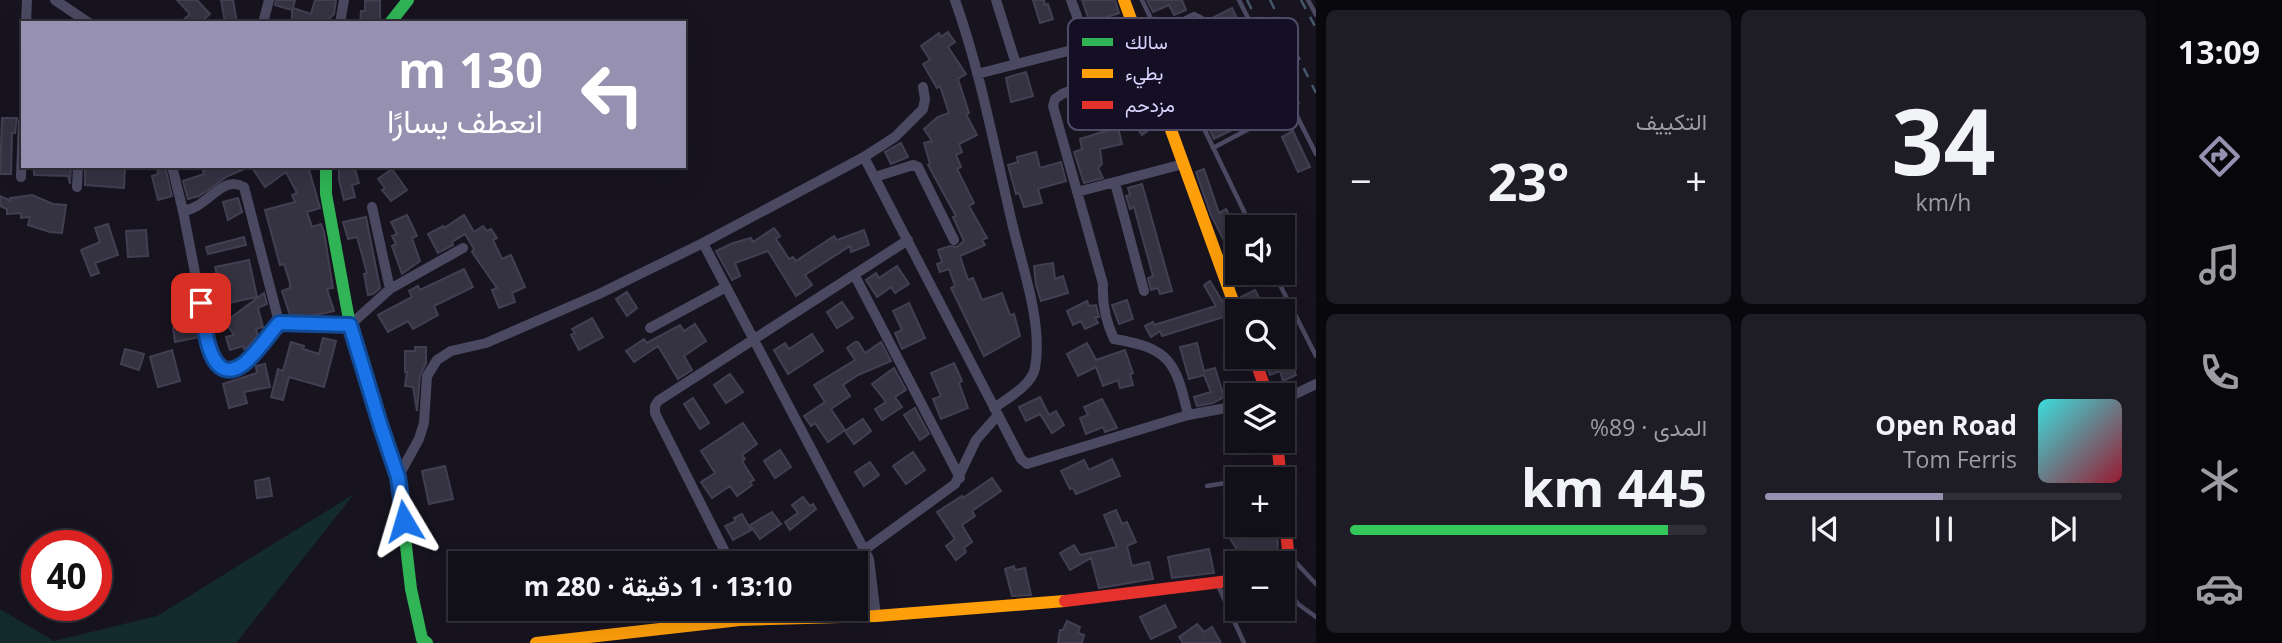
<!DOCTYPE html>
<html lang="ar">
<meta charset="utf-8">
<style>
body{margin:0;font-family:"Open Sans",Vazirmatn,sans-serif;background:#1e1d25;color:#f1f3f6;direction:rtl;height:100vh;display:flex;flex-direction:column;font-size:26px;white-space:nowrap}
*{box-sizing:border-box;margin:0}
p{font-size:23px;color:#9c9ca2}
.icon{flex:none;width:38px;height:38px;fill:none;stroke:currentColor;stroke-width:2;stroke-linecap:round;stroke-linejoin:round}
.map{position:relative;flex:1;overflow:hidden;direction:ltr}
.side{display:flex;flex-direction:column;gap:10px;padding:10px;background:#09080d;width:840px}
.side>*{flex:none}
.guide{position:absolute;left:21px;top:21px;width:665px;height:147px;border-radius:0px;box-shadow:0 7px 28px #0002,0 0 0 2px #302f37;direction:rtl;background:#9691b0;color:#fff;overflow:hidden}
.tools{position:absolute;left:1225px;top:215px;display:grid;gap:14px}
.tools a{display:grid;place-items:center;width:70px;height:70px;border-radius:0px;background:#110f18;box-shadow:0 7px 28px #0002,0 0 0 2px #302f37;font-size:35px}
.speed{position:absolute;left:21px;top:530px;display:flex;gap:14px;font-size:35px;font-weight:700;text-align:center}
.speed>*{display:grid;place-content:center;width:91px;height:91px;border-radius:50%;background:#110f18;box-shadow:0 7px 28px #0002,0 0 0 2px #302f37;line-height:1}
.speed .limit{border:10px solid #d22;background:#fff;color:#111}
.pin{position:absolute;display:grid;place-items:center;width:60px;height:60px;color:#fff;margin:-30px;border-radius:14px;box-shadow:0 4px 10px #0006}
.me{position:absolute;width:77px;margin:-38px;rotate:353deg;stroke-linejoin:round;filter:drop-shadow(0 0 5px #0008)}
.turn{display:flex;align-items:center;gap:24px;height:147px;padding:0 28px;font-size:32px}
.turn .icon{width:91px;height:91px;stroke-width:2.5}
.turn b{display:block;font-size:49px;line-height:60px}
.big{font-size:52px;font-weight:700;line-height:1.1}
.side .card{flex:1;display:flex;flex-direction:column;justify-content:center;gap:10px;min-width:0;padding:0 24px;border-radius:10px;background:#1e1d25}
.side .dial{align-items:center;gap:0}
.dial b{font-size:91px;line-height:1}
.song{display:flex;align-items:center;gap:21px}
.cover{width:84px;height:84px;border-radius:10px;background:linear-gradient(135deg,hsl(180 70% 55%),hsl(350 70% 35%))}
.played{height:7px;border-radius:4px;background:linear-gradient(90deg,#9691b0 50%,#302f37 50%)}
.keys{display:flex;justify-content:space-around;direction:ltr}
.heat{display:flex;justify-content:space-between;align-items:center;font-size:38px;direction:ltr}
.charge{height:10px;border-radius:5px;background:linear-gradient(90deg,#34c759 89%,#302f37 0)}
.side .tiles{flex:1;display:grid;gap:10px;grid-template-columns:repeat(2,1fr)}
.trip{position:absolute;left:448px;top:551px;width:420px;height:70px;border-radius:0px;background:#110f18;box-shadow:0 7px 28px #0002,0 0 0 2px #302f37;font-weight:700;line-height:70px;text-align:center;direction:rtl}
main{display:flex;flex:1;min-height:0}
.menu{display:flex;flex-direction:column;width:126px;justify-content:space-around;align-items:center;background:#07060a;color:#9c9ca2}
.menu .icon{width:49px;height:49px}
.menu .selected{color:#9691b0}
.menu b{font-size:32px;color:#f1f3f6}
.map>svg:first-child{display:block}
</style>
<main>
<nav class="menu">
<b>13:09</b>
<svg class="icon selected" aria-label="directions" viewBox="0 0 24 24"><path d="M12 3l9 9-9 9-9-9zM9 14v-3h6M13 9l2 2-2 2"/></svg>
<svg class="icon" aria-label="music" viewBox="0 0 24 24"><path d="M9 18V5l10-2v13"/><circle cx="6" cy="18" r="3"/><circle cx="16" cy="16" r="3"/></svg>
<svg class="icon" aria-label="phone" viewBox="0 0 24 24"><path d="M5 4h4l2 5-3 2q2 4 5 5l2-3 5 2v4C11 20 4 13 5 4z"/></svg>
<svg class="icon" aria-label="climate" viewBox="0 0 24 24"><path d="M12 3v18M4 7l16 10M4 17L20 7"/></svg>
<svg class="icon" aria-label="car" viewBox="0 0 24 24"><path d="M5 17H2v-5l4-1 3-4h7l3 4 3 1v5h-3M9 17h6M6 11h13"/><circle cx="7" cy="17" r="2"/><circle cx="17" cy="17" r="2"/></svg>
</nav>
<section class="side">
<div class="tiles">
<div class="card dial"><b>34</b><p>km/h</p></div>
<div class="card"><p>التكييف</p>
<div class="heat"><a>−</a><b class="big">23°</b><a>+</a></div>
</div>
<div class="card">
<div class="song"><i class="cover"></i><div><b>Open Road</b><p>Tom Ferris</p></div></div>
<div class="played"></div>
<div class="keys"><svg class="icon" aria-label="previous" viewBox="0 0 24 24"><path d="M18 5L8 12l10 7zM5 5v14"/></svg><svg class="icon" aria-label="pause" viewBox="0 0 24 24"><path d="M8 5v14M16 5v14"/></svg><svg class="icon" aria-label="next" viewBox="0 0 24 24"><path d="M6 5l10 7-10 7zM19 5v14"/></svg></div>
</div>
<div class="card"><p>المدى · 89%</p><b class="big">445 km</b><div class="charge"></div></div>
</div>
</section>
<div class="map">
<svg width="1316" height="643" viewBox="0 0 1316 643">
<rect width="100%" height="100%" fill="#171420"/>
<!-- green -->
<path fill="#132b2d" d="M354 494 236 643H0V609L54 641 157 616Z"/>
<!-- building -->
<path fill="#353242" stroke="#433f53" stroke-width="2" d="M177 0H197L210 14 200 23H180L190 14Z
M221 0H233L237 23H225Z
M276 0H295L293 8 311 14 315 0H336L334 14 328 20 331 23H292V10L275 5Z
M380 0V23H360L361 11H365V1Z
M1033 0H1044L1045 5 1048 4 1053 19 1040 23Z
M1082 0H1115L1119 13 1090 23Z
M1147 0H1182L1186 10 1174 15 1169 5 1153 12Z
M1232 8 1280 107 1258 118 1208 20Z
M948 32 955 42 948 47 966 74 958 79 969 113 966 114 977 135 959 144 962 152 956 155 961 167 957 169 974 203 969 206 987 238 982 240 985 245 960 256 968 280 973 278 982 300 1002 293 1010 315 1014 314 1020 336 984 356 951 288 955 286 949 269 940 272 937 264 942 262 938 250 950 246 957 247 964 241 953 217 956 216 928 165 930 164 924 143 932 141 924 129 938 117 949 113 940 86 937 88 923 64 930 60 921 46 939 33 941 37Z
M1026 72 1033 96 1011 102 1006 78Z
M1216 86 1236 128 1214 139 1194 97Z
M1131 100 1136 115 1139 113 1150 129 1142 135 1120 104Z
M2 118H17L15 133H12L11 174H0Z
M1118 127 1122 144 1100 149 1102 164 1098 168 1103 178 1084 183 1074 152 1082 149 1080 139Z
M1293 131 1310 167 1298 172 1282 137Z
M901 143 908 157 891 164 885 152Z
M1036 152 1040 168 1061 162 1066 181 1038 189 1042 203 1024 207 1019 193 1016 194 1008 165 1018 162 1017 157Z
M34 166H71L70 184 68 176 34 175Z
M85 166H125L124 188 85 185Z
M157 166H165L172 196 158 200 152 176 158 174Z
M202 166H308L320 208 307 212 312 227 321 224 324 232 333 288 327 289 334 311 312 316 290 315 282 291 290 288V283L284 264 280 265 265 210 295 202 292 195 297 193 286 172 265 187 251 166 228 176 199 196 188 199 183 181 204 174Z
M339 166H354L359 183 352 185 355 197 344 200 339 180Z
M392 169 407 190 391 201 382 190 385 188 378 179Z
M1204 169 1219 213 1226 209 1237 230V266L1211 215 1196 172Z
M1142 184 1172 291 1160 294 1158 288 1151 290 1148 278 1153 276 1134 207 1130 209 1126 196 1130 195 1128 188Z
M32 195 53 204 66 205 62 233 50 232 28 225 30 217 21 218V213L7 214V209L0 206V196L11 201 10 198Z
M238 198 242 212 228 220 223 202Z
M407 215 417 236 412 238 420 261 402 274 392 246 396 244 392 236 397 234 391 222Z
M464 215 474 232 483 226 487 231 491 229 497 238 493 240 502 259 511 255 525 287 512 293 515 302 499 308 492 290 497 288 472 252 474 249 465 234 452 242 453 245 438 253 428 234 443 226 444 228Z
M366 217 380 288 373 294 368 295 364 274 367 273 357 237 348 239 343 222Z
M108 224 118 255 95 263 99 273 91 276 81 250 100 242 95 228Z
M774 228 780 236 776 239 789 259 793 257 796 261 834 236 837 240 864 230 869 245 851 252 850 246 805 275 812 285 796 296 768 251 735 263 740 276 732 280 716 251 733 243 751 238 753 242Z
M146 230 148 256 128 257 126 231Z
M244 237 246 245 208 254 206 247Z
M249 260 257 297 223 304 220 288 214 289 212 280 218 279 215 267Z
M1053 263 1055 279 1063 276 1068 293 1041 301 1036 285 1034 266Z
M897 266 909 284 895 293 891 287 877 297 866 280 876 273 879 278Z
M464 269 473 287 434 306 438 315 413 329 408 321 388 332 378 315 412 297 409 291 418 286 420 290Z
M1210 281 1226 307 1227 316 1162 336 1160 331 1151 337 1145 326 1153 322 1154 325 1216 306 1204 285Z
M1255 290 1266 312H1248L1241 297Z
M627 292 637 308 627 316 616 299Z
M264 293 267 304 258 308 263 327 256 329 258 335 247 348 244 349 243 346 230 350 226 337 234 335 225 322Z
M1127 300 1133 319 1119 324 1112 305Z
M1087 301 1089 306 1096 305 1099 317H1095L1098 323 1085 329 1081 321 1073 325 1067 311Z
M842 302 853 318 837 328 827 312Z
M909 303 925 338 902 349 895 333 902 330 893 311Z
M592 318 603 337 579 350 571 335 575 333 572 329Z
M197 324 200 337 175 342 173 328Z
M695 324 706 341 684 356 692 370 678 379 658 346 634 362 626 351 644 339 647 343 680 325 684 331Z
M812 334 823 351 788 374 774 350 785 343 789 349Z
M323 338 336 341 324 387 289 377 283 400 271 397 278 369 283 371 291 342 304 346 303 349 319 354Z
M855 342H858L865 353 881 342 891 361 858 375 843 385 850 396 831 409 845 430 828 442 815 423 811 426 804 416 825 402 814 385 855 360 847 348Z
M1087 343 1096 360 1125 350 1133 373 1130 374 1133 385 1120 388 1118 380 1103 386 1096 367 1078 376 1067 354Z
M1197 343 1204 371 1215 368 1224 397 1213 403 1197 406 1194 397 1211 392 1204 375 1189 379 1180 347Z
M415 347H426V363L420 376 417 411 413 387 405 386 407 372H405V351H415Z
M125 349 144 354 139 370 121 364Z
M172 350 180 381 158 387 150 357Z
M1263 357H1289L1296 375 1283 381 1280 371 1270 375Z
M954 363 962 381 959 383 968 408 941 419 933 399 941 396 931 373Z
M265 364 270 387 244 392 247 403 229 408 223 384 257 373 256 366Z
M894 368 906 390 895 397 902 407 882 420 875 409 886 402 872 384Z
M730 374 743 392 726 403 714 385Z
M1040 397 1049 415 1056 411 1064 425 1052 433 1040 414 1026 421 1019 407Z
M693 398 709 423 700 429 684 404Z
M1102 399 1117 428 1105 432 1103 427 1086 434 1080 418 1088 415 1084 407Z
M915 408 929 434 920 440 904 415Z
M863 419 871 431 854 444 845 431Z
M743 423 757 444 742 455 745 459 742 461 754 480 750 482 752 485 737 496 730 486 712 498 701 482 715 473 701 451Z
M780 450 791 467 775 478 764 461Z
M913 452 925 470 906 484 893 466Z
M1112 459 1120 476 1076 494 1073 488 1070 489 1061 471 1084 460 1089 470Z
M870 462 879 475 864 486 855 472Z
M445 466 453 499 429 504 422 471Z
M269 478 272 496 257 498 255 481Z
M992 478 1001 491 972 511 975 516 962 525 972 542 964 548 966 552 956 560 946 546 955 539 937 512 962 496 963 498Z
M803 497 810 506 813 504 816 509 790 530 785 522 798 513 792 505Z
M1116 510 1122 524 1127 522 1136 542 1127 546 1132 566 1149 562 1153 579 1099 588 1091 558 1070 570 1060 553 1074 545 1080 555 1117 547 1104 515Z
M772 512 781 524 760 539 750 525Z
M742 514 751 530 733 540 725 526 736 521 734 518Z
M1234 525H1267L1278 541 1277 554 1264 564H1239L1233 554 1238 551 1225 531Z
M1209 549 1214 573 1172 578 1168 557Z
M1014 566 1015 570 1025 568 1031 595 1012 596 1005 569Z
M1165 605 1176 627 1151 639 1140 617Z
M1067 621 1080 627 1078 633 1084 635 1082 643H1058L1060 630H1063Z
M1197 624 1204 632 1212 627 1221 643H1183L1179 637Z"/>
<g fill="none" stroke-linecap="round" stroke-linejoin="round">
<!-- lane -->
<path stroke="#4b4961" stroke-width="4.5" d="M1142 0 1252 228
M1239 0 1316 154
M1308 0 1316 15
M1157 32 1194 14 1202 18 1256 125
M1188 95 1230 74
M1213 148 1292 106
M1274 273 1316 356
M1250 480 1279 475
M1207 486 1237 481
M1288 554 1316 584
M1217 583 1244 643
M1283 583 1298 604 1316 617"/>
<!-- street -->
<path stroke="#4b4961" stroke-width="10" d="M55 0 89 23
M955 0C981 73 995 151 1013 227 1023 269 1043 325 1035 368 1032 385 1008 398 994 408
M996 0 1016 64
M1071 0 1088 46
M26 23 27 0
M263 23 269 0
M340 23 344 0
M1145 59 1137 60 1121 71 1062 94 1055 99 1053 106 1103 284C1102 302 1106 322 1114 339 1170 348 1176 362 1188 415
M977 74 1088 46 1117 52 1137 60
M864 157 1021 459 1027 464 1188 415 1237 406
M172 166 183 211C208 208 221 174 244 187L279 322
M21 177 23 122
M875 177 913 165 918 167 954 240
M1115 183 1144 291
M77 187 78 166
M1077 192 1183 164
M372 207 390 289
M183 211 210 350 220 367 231 369 242 365 279 322 350 325 390 289 463 248
M703 243 869 559 876 616
M855 276 960 478
M650 328 726 287
M1283 400 1316 384
M398 477 419 439 424 423 427 376 437 360 451 351 486 343 599 294 703 243 864 157 895 137 923 109 925 99 923 87
M731 564 655 413V406L658 401 908 240
M845 564 955 484 976 440 998 415
M747 617 766 609"/>
<!-- fast -->
<path stroke="#30b455" stroke-width="12" d="M390 23 408 0
M326 166V194L350 325 398 477 411 589 422 639 427 643"/>
<!-- slow -->
<path stroke="#ff9f0a" stroke-width="12" d="M1124 0 1237 312
M536 643 740 620 876 616 1065 601"/>
<!-- jam -->
<path stroke="#e5322d" stroke-width="12" d="M1254 357 1268 396
M1277 441 1281 480
M1283 502 1288 551 1283 564
M1065 601 1237 580"/>
<!-- rail -->
<path stroke="#45586a" stroke-width="2.5" stroke-dasharray="10 9" stroke-linecap="butt" d="M1247 0 1299 104
M1270 0 1316 93
M1301 0 1316 28"/>
</g>
<g fill="none" stroke-linecap="round" stroke-linejoin="round">
<!-- route casing -->
<g stroke="#114b97" stroke-width="18">
<path id="route" d="M201 303C204 322 208 388 242 365 253 358 270 333 279 323L350 325 381 427 398 477 404 521"/>
</g>
<!-- route -->
<use href="#route" stroke="#1a73e8" stroke-width="12"/>
</g>
<!-- legend -->
<rect x="1068" y="18" width="230" height="112" rx="10" fill="#140f25" stroke="#4f4a66" stroke-width="2"/>
<rect x="1082" y="38" width="31" height="8" fill="#30b455"/>
<rect x="1082" y="69" width="31" height="9" fill="#ff9f0a"/>
<rect x="1082" y="101" width="31" height="8" fill="#e5322d"/>
<g font-size="19" fill="#dad4fe">
<text x="1125" y="49">سالك</text>
<text x="1125" y="80">بطيء</text>
<text x="1125" y="112">مزدحم</text>
</g>
</svg>
<div class="tools">
<a><svg class="icon" aria-label="sound" viewBox="0 0 24 24"><path d="M4 9h4l5-4v14l-5-4H4zM17 9q2 3 0 6"/></svg></a>
<a><svg class="icon" aria-label="search" viewBox="0 0 24 24"><circle cx="10" cy="10" r="6"/><path d="M15 15l6 6"/></svg></a>
<a><svg class="icon" aria-label="layers" viewBox="0 0 24 24"><path d="M12 4l9 5-9 5-9-5zM3 14l9 5 9-5"/></svg></a>
<a>+</a>
<a>−</a>
</div>
<div class="speed"><div class="limit">40</div></div>
<div class="pin" style="left:201px;top:303px;background:#d93025"><svg class="icon" aria-label="arrive" viewBox="0 0 24 24"><path d="M6 21V4h12l-3 4 3 4H6"/></svg></div>
<svg class="me" style="left:404px;top:521px" viewBox="-20 -20 40 40"><path d="M0-17L14 15 0 8-14 15z" fill="#1a73e8" stroke="#fff" stroke-width="4"/></svg>
<div class="trip">13:10 · 1 دقيقة · 280 m</div>
<div class="guide">
<div class="turn"><svg class="icon" aria-label="left" viewBox="0 0 24 24"><path d="M17 20v-9H6M10 6l-5 5 5 5"/></svg><div><b>130 m</b>انعطف يسارًا</div></div>
</div>
</div>
</main>
